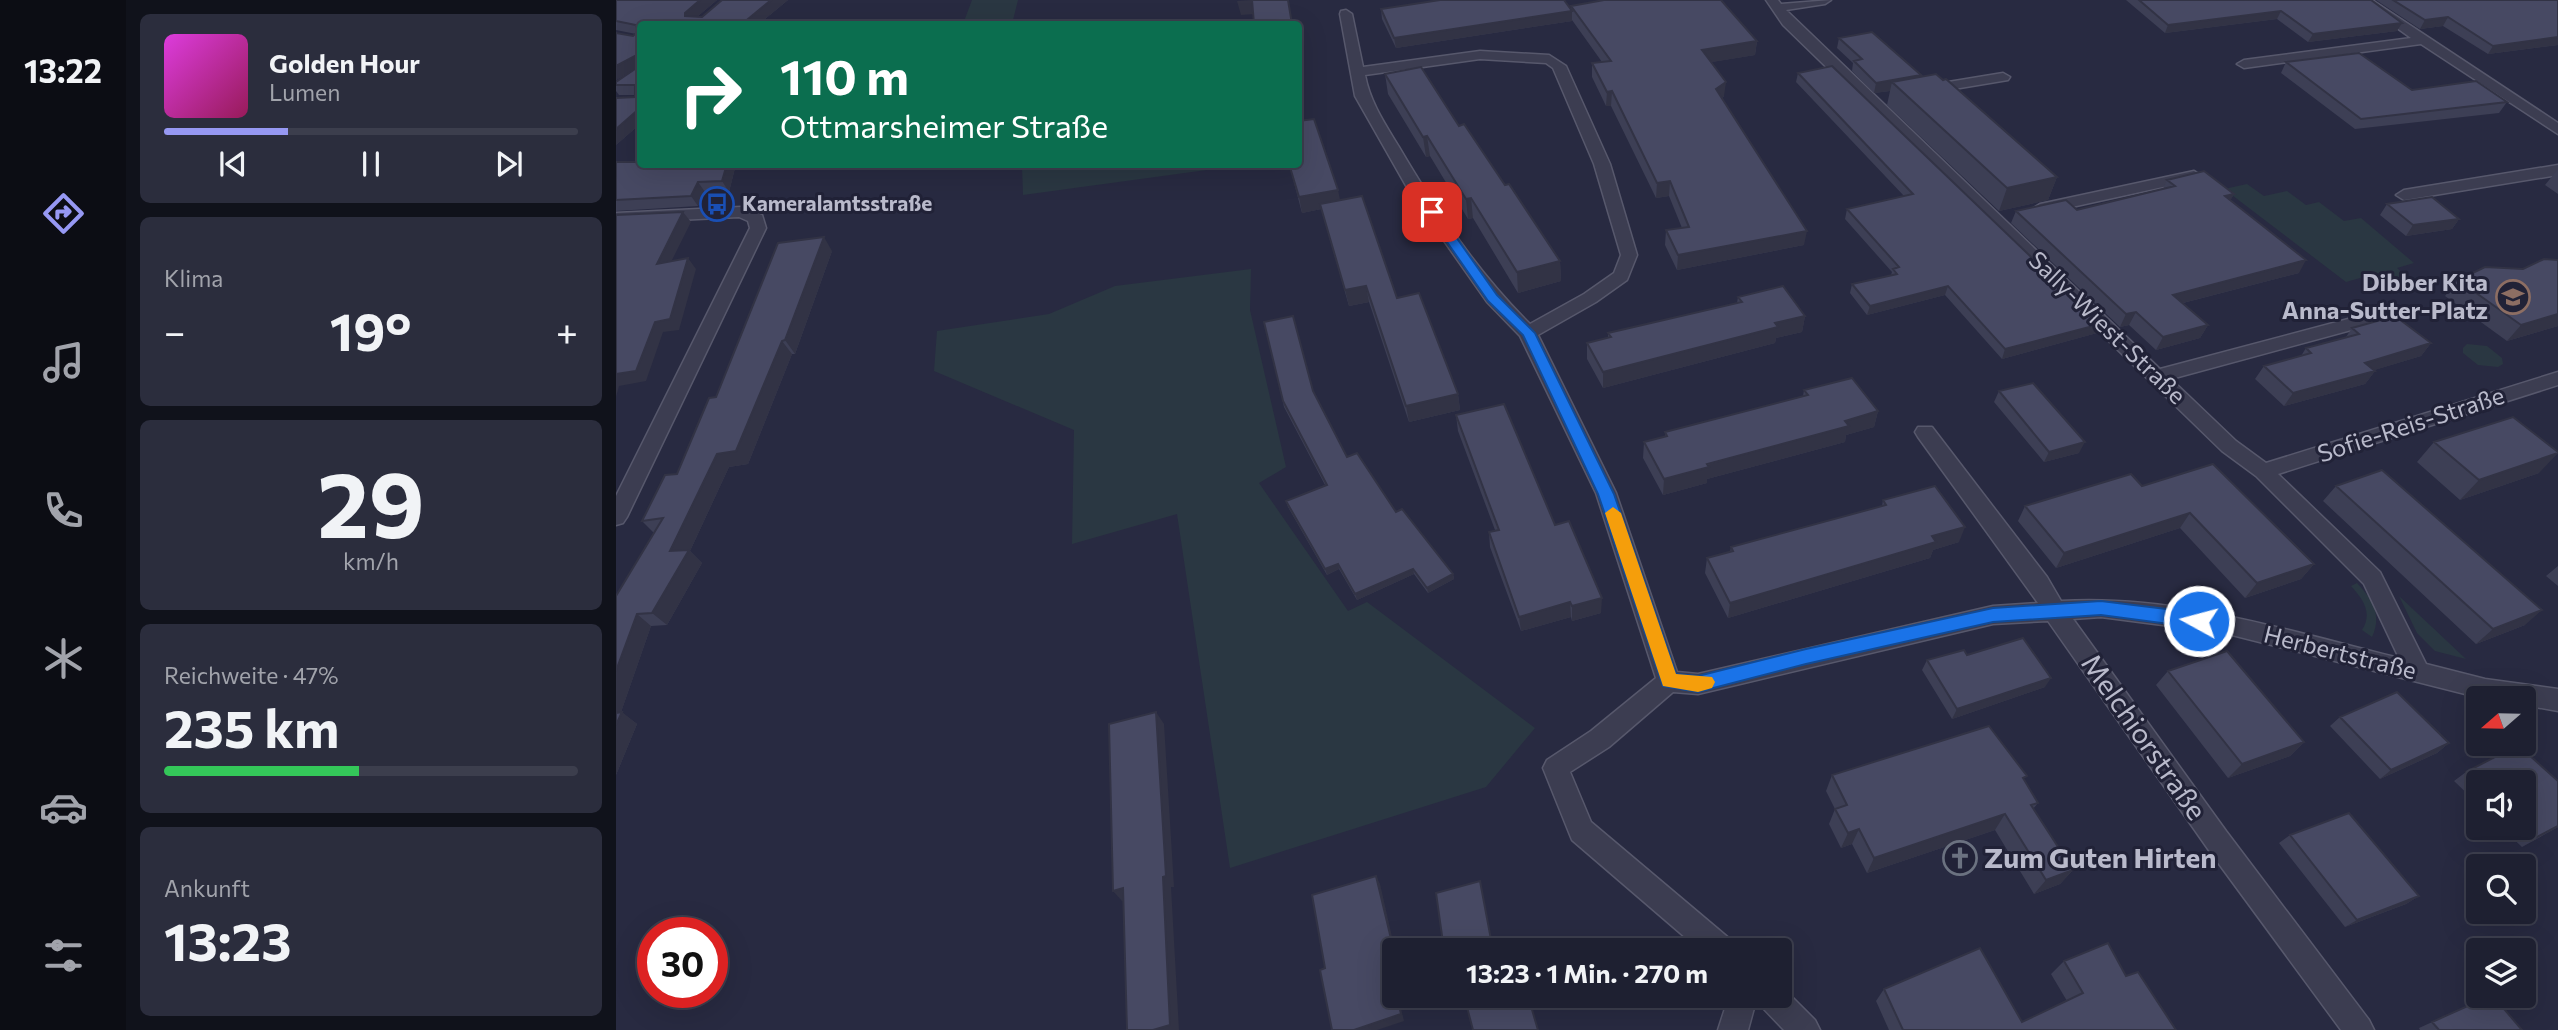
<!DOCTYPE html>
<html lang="de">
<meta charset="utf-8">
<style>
body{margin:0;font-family:Commissioner,sans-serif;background:#2b2d3d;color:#f1f3f6;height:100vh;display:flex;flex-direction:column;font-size:26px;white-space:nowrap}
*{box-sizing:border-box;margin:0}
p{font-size:23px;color:#a1a3ab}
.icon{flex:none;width:38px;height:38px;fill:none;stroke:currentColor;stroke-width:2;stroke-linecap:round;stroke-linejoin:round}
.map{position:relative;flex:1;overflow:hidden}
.panel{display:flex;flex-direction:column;gap:14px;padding:14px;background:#10121b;width:490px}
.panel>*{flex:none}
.guide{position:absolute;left:21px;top:21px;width:665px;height:147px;border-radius:7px;box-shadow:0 7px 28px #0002,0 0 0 2px #3c3e4d;background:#0b6e4f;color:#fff;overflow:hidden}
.needle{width:46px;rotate:250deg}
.fabs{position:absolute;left:1850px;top:686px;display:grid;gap:14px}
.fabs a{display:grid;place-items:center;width:70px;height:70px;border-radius:7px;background:#1e2031;box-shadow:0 7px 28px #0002,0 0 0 2px #3c3e4d;font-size:35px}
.speed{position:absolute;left:21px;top:917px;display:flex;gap:14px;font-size:35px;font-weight:700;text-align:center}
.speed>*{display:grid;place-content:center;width:91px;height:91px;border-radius:50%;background:#1e2031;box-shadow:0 7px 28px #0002,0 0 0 2px #3c3e4d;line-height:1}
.speed .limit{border:10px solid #d22;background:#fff;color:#111}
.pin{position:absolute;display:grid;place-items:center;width:60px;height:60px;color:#fff;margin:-30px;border-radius:14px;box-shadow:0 4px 10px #0006}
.me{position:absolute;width:77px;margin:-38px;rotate:277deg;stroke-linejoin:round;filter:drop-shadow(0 0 5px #0008)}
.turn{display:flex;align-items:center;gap:24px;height:147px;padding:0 28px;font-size:32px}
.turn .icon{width:91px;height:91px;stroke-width:2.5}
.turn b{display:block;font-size:49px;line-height:60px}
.big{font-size:52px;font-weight:700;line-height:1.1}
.panel .widget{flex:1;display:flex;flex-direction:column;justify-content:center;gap:10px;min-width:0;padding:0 24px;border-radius:10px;background:#2b2d3d}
.panel .dial{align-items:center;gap:0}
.dial b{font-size:91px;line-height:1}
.song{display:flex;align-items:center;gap:21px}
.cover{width:84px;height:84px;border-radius:10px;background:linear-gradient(135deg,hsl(300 70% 55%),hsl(330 70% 35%))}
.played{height:7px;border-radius:4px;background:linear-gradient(90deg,#9698f3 30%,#3c3e4d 30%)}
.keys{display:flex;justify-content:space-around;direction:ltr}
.heat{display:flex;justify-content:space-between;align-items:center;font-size:38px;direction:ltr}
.charge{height:10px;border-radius:5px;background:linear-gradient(90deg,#34c759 47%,#3c3e4d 0)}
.trip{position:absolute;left:766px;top:938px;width:410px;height:70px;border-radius:7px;background:#1e2031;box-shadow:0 7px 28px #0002,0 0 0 2px #3c3e4d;font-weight:700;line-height:70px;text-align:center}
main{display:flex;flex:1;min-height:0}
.dock{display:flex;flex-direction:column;width:126px;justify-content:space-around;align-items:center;background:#0c0d14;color:#a1a3ab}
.dock .icon{width:49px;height:49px}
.dock .selected{color:#9698f3}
.dock b{font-size:32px;color:#f1f3f6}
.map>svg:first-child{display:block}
</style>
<main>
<nav class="dock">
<b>13:22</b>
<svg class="icon selected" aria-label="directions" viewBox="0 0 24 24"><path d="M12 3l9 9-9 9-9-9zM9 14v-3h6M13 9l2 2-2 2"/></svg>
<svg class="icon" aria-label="music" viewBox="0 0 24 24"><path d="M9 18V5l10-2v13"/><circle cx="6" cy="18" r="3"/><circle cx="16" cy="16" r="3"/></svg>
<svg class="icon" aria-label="phone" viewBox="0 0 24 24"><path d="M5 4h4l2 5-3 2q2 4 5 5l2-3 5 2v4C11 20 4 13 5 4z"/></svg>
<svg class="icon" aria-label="climate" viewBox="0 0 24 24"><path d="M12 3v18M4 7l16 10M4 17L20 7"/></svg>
<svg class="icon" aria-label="car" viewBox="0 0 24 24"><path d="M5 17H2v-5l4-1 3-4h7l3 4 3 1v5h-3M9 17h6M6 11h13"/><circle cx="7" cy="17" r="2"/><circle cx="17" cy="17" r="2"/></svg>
<svg class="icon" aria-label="filters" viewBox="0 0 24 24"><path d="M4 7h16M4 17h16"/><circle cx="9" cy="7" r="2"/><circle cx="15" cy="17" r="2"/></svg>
</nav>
<section class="panel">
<div class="widget">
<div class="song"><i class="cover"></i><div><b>Golden Hour</b><p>Lumen</p></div></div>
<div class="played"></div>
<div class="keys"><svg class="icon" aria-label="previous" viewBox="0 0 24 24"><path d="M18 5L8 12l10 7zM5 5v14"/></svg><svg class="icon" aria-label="pause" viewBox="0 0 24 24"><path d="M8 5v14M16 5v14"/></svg><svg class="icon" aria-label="next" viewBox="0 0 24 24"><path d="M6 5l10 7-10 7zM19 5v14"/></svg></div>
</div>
<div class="widget"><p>Klima</p>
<div class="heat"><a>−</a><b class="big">19°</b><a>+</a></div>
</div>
<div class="widget dial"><b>29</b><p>km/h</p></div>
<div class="widget"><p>Reichweite · 47%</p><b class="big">235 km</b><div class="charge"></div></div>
<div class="widget"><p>Ankunft</p><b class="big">13:23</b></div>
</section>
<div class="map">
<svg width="1942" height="1030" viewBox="0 0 1942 1030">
<rect width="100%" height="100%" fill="#282a41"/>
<!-- green -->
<path fill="#2a3742" d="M356 0H402L396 24H347Z
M376 164H620V166L407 195 406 167 375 168Z
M1631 184 1648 196 1671 191 1690 205 1703 202 1728 221 1745 218 1798 263 1781 268 1792 278 1793 285C1781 299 1755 290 1744 278L1730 282 1608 189Z
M635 269 634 310 670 467 643 483 732 611 751 602 919 728 870 787 614 868 561 514 456 544 458 430 318 371 321 331 433 314 499 286Z
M1851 344 1871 346 1886 358 1887 364 1882 367 1862 365 1847 353V348Z
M1741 583C1757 600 1766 615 1756 637L1746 630C1757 613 1747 599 1735 586Z
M1783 596 1850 659 1819 651 1801 633Z"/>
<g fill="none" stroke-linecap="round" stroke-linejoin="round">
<!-- minor casing -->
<g stroke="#57586c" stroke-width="3">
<path id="minor" d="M1150 0H1162L1165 4 1215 0 1209 4 1170 10 1544 369 1766 310 1772 312 1775 316 1772 320 1555 379 1620 441 1650 463 1942 372V385L1662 474 1764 572 1810 664 1869 679 1942 689V711L1908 705V698H1865L1608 633 1485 617 1457 619 1610 831 1753 1020 1758 1030H1725L1592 849 1432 621 1377 624 1082 694 1057 692 993 747 954 772 975 822 1115 940 1119 950H1084L956 840 927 768 931 760 975 731 1040 678 980 493 904 336 871 302 793 191 739 96 724 14 725 11 730 10 736 14 747 67 864 51 933 55 950 66 994 164 1021 255 1011 280 980 302 922 335 1000 493 1061 672 1082 674 1377 606 1422 603 1302 437 1299 432 1302 427H1316L1431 577 1445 601C1559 594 1673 631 1783 658L1748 584 1640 476 1606 451 1167 25ZM864 59 930 63 937 68 978 164 1005 255 998 273 968 294 914 324C862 273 820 210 783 147 769 124 754 102 749 75Z
M1742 0H1756L1942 123V134L1805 44 1628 68 1621 64 1628 60 1795 38Z
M1387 73 1394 77 1392 80 1308 94 1301 90 1308 86Z
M1942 165V175L1788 200 1780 195 1788 190Z
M1578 171 1586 176 1583 179 1424 214 1416 209 1424 204Z
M125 207 146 215 150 228 11 517 7 523 0 525V496L134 228 132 221 123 217 0 223V213Z
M1164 985 1199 1020 1204 1030H1168L1145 1006 1141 997 1132 1030H1102L1113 996H1164Z"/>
</g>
<!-- minor -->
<use href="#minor" fill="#3c3d51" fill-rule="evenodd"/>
</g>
<!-- wall -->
<path fill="#3d3f55" d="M0 0H101L82 16 86 17 106 0H172L143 24H24V124L0 145 19 97V95H3L0 91V82L18 70 0 80V33L17 36 20 34 0 30Z
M1510 0H1755L1781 31 1692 42 1661 19 1549 33Z
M1760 0H1942V45L1872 54 1827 26 1804 29Z
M955 6 1141 41 1139 55 1095 62 1108 96 1106 98 1188 245 1061 270 1049 245 1050 230 1066 228 1053 196 1040 198 995 106H990L976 77V63L986 62 956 20V21L780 48 766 19 765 9 955 10Z
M1223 38 1305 75V77L1441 177 1432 200 1383 211 1271 105 1274 91 1258 93 1236 71 1237 63 1221 48Z
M1670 62 1796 90 1891 102 1883 113 1739 129 1665 73Z
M1182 73 1485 324 1481 333 1386 359 1329 295 1251 315 1234 293 1236 284 1275 275 1276 272 1229 219 1231 209 1288 196 1180 82Z
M769 74 843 126 889 185 944 261 945 281 902 293 857 218 852 219 814 156 810 157 772 94Z
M682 110 684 121 724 201 781 298 842 394 844 410 793 422 753 302 733 306 705 209 686 213 673 164H682Z
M0 162 24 164H120L113 192H89L82 206 0 211Z
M1942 169V194L1929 185Z
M1551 180 1618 194 1614 200 1683 273 1567 303 1592 325 1584 338 1540 350 1513 325 1504 327 1395 223 1400 211 1461 210 1547 189Z
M1771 204 1843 219 1836 229 1790 236 1764 215Z
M216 251 179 354H176L132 464 113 467 74 551 86 563 51 625 35 626 5 712 21 724 0 775V596L38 533 26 521 61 474 100 397Z
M1842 280 1942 326 1891 341 1829 296Z
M1122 297 1189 316 1186 332 1160 338 1159 343 987 388 971 359V343L992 338V333L1121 303Z
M648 322 697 391 731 457 837 574 838 579 812 593 798 574 741 600 723 569 711 575 672 507 670 501 709 485 668 407Z
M1736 328 1815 343 1805 356 1758 370 1759 371 1749 384 1668 406 1639 379 1648 366 1685 356 1690 348 1730 337Z
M1188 390 1262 411 1258 427 1230 435 1229 442 1091 479V483L1047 495 1027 458 1028 442 1049 437V432L1187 396Z
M1383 391 1463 453 1428 462 1378 402Z
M840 415 939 525 985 613 956 621 955 617 905 631 874 547 873 532 879 530 842 431Z
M1818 442 1923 473 1844 500 1801 462Z
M1526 486 1698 564 1685 579 1629 598 1564 528 1440 568 1402 521 1409 506Z
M1720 486 1909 625 1860 644 1707 501Z
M1267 500 1343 542 1317 550 1314 558 1112 618 1089 573 1091 558 1114 552 1115 547 1266 506Z
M1942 566V586L1930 576Z
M1351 655 1429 687 1336 719 1306 670 1311 660Z
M1552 671 1688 742 1674 756 1612 778 1540 685Z
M1724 717 1833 743 1821 753 1764 779 1714 726Z
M1902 745 1942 781V827L1906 847 1886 828H1908V782H1862V804L1838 781 1850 772Z
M1216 775 1422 803 1417 809 1457 870 1444 884 1418 894 1379 830 1251 873 1236 844 1225 848 1213 824 1219 809 1210 791Z
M1674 835 1803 896 1790 904 1729 927 1663 843Z
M1448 961 1510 976 1560 1030H1273L1260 1001 1268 989 1406 1022 1451 1001 1435 974Z
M1874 996 1906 1030H1804L1803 1028Z"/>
<!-- shaded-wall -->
<path fill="#323345" d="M84 0H101L75 22 69 16V13Z
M155 0H172L143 24H126Z
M636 0 639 14 625 15 621 1Z
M956 11V21L780 48 778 38Z
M1665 11 1661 19 1549 33 1552 25Z
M1832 17 1827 26 1804 29 1809 20Z
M1786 23 1781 31 1692 42 1697 34Z
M1942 37V45L1872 54 1877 46Z
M1141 41 1139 55 1085 64 1086 50Z
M19 56 24 66 0 80V66Z
M1305 75 1302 86 1276 82 1274 91 1258 93 1260 83Z
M1110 82 1108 96 1099 103 1100 89Z
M996 91 995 106H990L991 92Z
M24 108V124L0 145V129Z
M811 136 814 156 810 157 807 137Z
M111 164H120L113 192 106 181Z
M1441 177 1432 200 1383 211 1391 188Z
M1054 181 1053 196 1040 198 1041 183Z
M82 182 89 192 82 206 75 196Z
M722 190 725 205 686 213 683 197Z
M1618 194 1611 207 1609 196Z
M855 198 857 218 852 219 850 199Z
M67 212 75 222 49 274 41 264Z
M1843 219 1836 229 1790 236 1797 225Z
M1191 231 1188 245 1061 270 1062 255Z
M208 237 216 251 179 354 169 340Z
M72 258 80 269 63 330 47 332 30 381 3 386 0 397V374L39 322Z
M1690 260 1683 273 1551 307 1557 295Z
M944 261 945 281 902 293 901 272Z
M750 286 753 302 733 306 729 290Z
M1332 286 1329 295 1251 315 1254 306Z
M1520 312 1513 325 1504 327 1510 314Z
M1942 314V326L1891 341 1905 325Z
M1189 316 1186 332 1160 338 1159 343 987 388V372L1159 323Z
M1485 324 1481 333 1386 359 1389 349Z
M1592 325 1584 338 1540 350 1547 337Z
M166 341 176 354 132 464 113 467 74 551 86 563 51 625 36 613 54 551 101 454Z
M1815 343 1805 356 1739 376 1749 363Z
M1759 371 1749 384 1668 406 1677 393Z
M842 394 844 410 793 422 790 406Z
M1262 411 1258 427 1230 435 1229 442 1091 479V483L1047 495 1048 479 1229 421Z
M1469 442 1463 453 1428 462 1433 452Z
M1942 453 1923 473 1844 500 1863 480Z
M1574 513 1564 528 1440 568 1448 553Z
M1349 527 1343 542 1317 550 1314 558 1112 618 1114 603 1316 536Z
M722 564 723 569 711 575 709 569Z
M1698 564 1685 579 1629 598 1641 583Z
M797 569 798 574 741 600 739 594Z
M837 574 838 579 812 593 811 588Z
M986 598 985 613 956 621V606Z
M954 602 955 617 905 631 903 617Z
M1926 610 1909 625 1860 644 1877 629Z
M21 614 35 626 4 715 6 712 21 724 0 775V671Z
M1435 678 1429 687 1336 719 1341 709Z
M540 712 548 724 558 887H555L563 1030H537Z
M1688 742 1674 756 1612 778 1626 764Z
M1833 743 1821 753 1764 779 1775 770Z
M1389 814 1379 830 1251 873 1258 858Z
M1243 829 1236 844 1225 848 1232 833Z
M1457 870 1444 884 1418 894 1430 880Z
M760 876 764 884 779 950V954L773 956 779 980V986L770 949Z
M507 888 516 898 506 901 497 891Z
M1803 896 1790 904 1729 927 1741 920Z
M781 996H782L788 1021 761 1030H738Z"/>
<!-- building -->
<path fill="#474963" stroke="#323345" stroke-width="2" d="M0 0H84L69 13V16L86 17 106 0H155L126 24H24V108L0 129V98L19 97V85H0V82L19 69V56L0 66V33L17 36 20 33V25L0 21Z
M636 0H672L676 24H638Z
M824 0H948L956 11 778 38 765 9Z
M988 0H1105L1141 41 1086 50 1110 82 1100 89 1191 231 1062 255 1050 230 1073 227 1054 181 1041 183 996 91 991 92 976 63 995 61 955 6Z
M1523 0H1755L1786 23 1697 34 1665 11 1552 25Z
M1777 0H1942V37L1877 46 1832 17 1809 20Z
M1256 32 1305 75 1260 83 1238 61 1246 59 1223 38Z
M1743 53 1796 90 1860 81 1891 102 1745 119 1670 62Z
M1216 66 1485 324 1389 349 1332 286 1254 306 1236 284 1281 274 1277 269 1283 267 1231 209 1297 194 1182 73Z
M805 67 843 126 848 124 889 185 893 184 944 261 901 272 855 198 850 199 811 136 807 137 769 74Z
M1320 74 1327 80 1330 79 1441 177 1391 188 1276 82Z
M698 119 722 190 683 197 673 164H682V121Z
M0 162H24V164H111L106 181 82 182 75 196 0 200Z
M1588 171 1618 194 1609 196 1690 260 1557 295 1592 325 1547 337 1520 312 1510 314 1400 211 1450 200 1461 210 1559 186 1551 180Z
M746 196 781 298 803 293 842 394 790 406 750 286 729 290 704 204Z
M1816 197 1843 219 1797 225 1771 204Z
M67 212 41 264 72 258 54 319 39 322 20 371 0 374V215Z
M208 237 169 340 166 341 120 451 101 454 54 551 73 550 36 613 21 614 0 671V596L47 518 26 521 49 475 61 474 93 398 100 397 162 243Z
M1928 259 1942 260V314L1905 325 1842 280 1869 267 1907 269Z
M1167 286 1189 316 1159 323 1162 327 987 372 971 343 995 337 992 333 1126 302 1122 297Z
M677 316 697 391 731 457 741 453 780 512 786 509 837 574 811 588 797 569 739 594 722 564 709 569 670 501 711 485 667 401 648 322Z
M1779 316 1815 343 1749 363 1759 371 1677 393 1648 366 1695 353 1690 348 1743 334 1736 328Z
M1236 378 1262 411 1229 421 1233 426 1091 464 1093 467 1048 479 1028 442 1051 436 1049 432 1192 395 1188 390Z
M1417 383 1469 442 1433 452 1383 391Z
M888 404 939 525 953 521 986 598 956 606 954 602 903 617 873 532 883 530 840 415Z
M1897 417 1942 452V453L1863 480 1818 442Z
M1597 464 1698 564 1641 583 1574 513 1448 553 1409 506 1515 474 1526 486Z
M1766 470 1926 610 1877 629 1720 486Z
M1319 486 1349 527 1316 536 1320 542 1114 603 1091 558 1117 551 1115 547 1270 505 1267 500Z
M1407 638 1435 678 1341 709 1311 660 1348 650 1351 655Z
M1611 651 1688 742 1626 764 1552 671Z
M1781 692 1833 743 1775 770 1724 717Z
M6 712 0 725V713Z
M540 712 550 876 547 877 554 1025 537 1030H511L507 888 497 891 493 724Z
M1373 726 1411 776 1407 778 1422 803 1415 805 1457 870 1430 880 1389 814 1258 858 1243 829 1232 833 1219 809 1231 805 1216 775Z
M1902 745 1942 781V826L1919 838 1908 827V782L1862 783 1850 772Z
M1733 813 1803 896 1741 920 1674 835Z
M760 876 777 947 770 949 779 986V996H781L785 1014 738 1030H716L704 970 709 968 696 895Z
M864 881 877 950H837L836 947 828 950 820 893Z
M1492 943 1510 976 1522 972 1560 1030H1287L1268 989 1364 948 1406 1022 1467 993 1448 961Z
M848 996H912L922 1030H857Z
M1874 996H1877L1906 1030H1823L1816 1022Z"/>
<!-- route -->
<path fill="#1a73e8" stroke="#114b97" stroke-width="2" d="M816 209 821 210 881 295 919 333 998 494 1060 674 1082 676 1190 649 1377 608 1485 601 1583 613 1589 615 1592 621 1589 626 1583 628 1485 615 1377 622 1190 664 1082 692 1047 686 982 494 907 335 872 301 810 212Z"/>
<!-- slow -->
<path fill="#f59e0b" d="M997 507 1005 513 1060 674 1096 677 1099 682 1096 688 1082 692 1047 686 989 513Z"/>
<!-- icons -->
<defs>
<g id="bus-ring" transform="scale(1.75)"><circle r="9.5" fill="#212237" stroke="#1a4fb4" stroke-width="1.5"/><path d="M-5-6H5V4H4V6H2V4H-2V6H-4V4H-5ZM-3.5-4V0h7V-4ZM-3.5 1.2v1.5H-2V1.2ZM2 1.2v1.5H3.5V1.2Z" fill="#1a4fb4"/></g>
<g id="school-ring" transform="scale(1.75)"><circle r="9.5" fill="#212237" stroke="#8d6e63" stroke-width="1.5"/><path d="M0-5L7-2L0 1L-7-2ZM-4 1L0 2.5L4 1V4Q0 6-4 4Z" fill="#8d6e63"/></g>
<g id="church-ring" transform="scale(1.75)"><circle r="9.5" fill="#212237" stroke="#6b7280" stroke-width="1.5"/><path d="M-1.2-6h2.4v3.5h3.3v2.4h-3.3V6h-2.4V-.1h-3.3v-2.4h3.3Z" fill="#6b7280"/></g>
</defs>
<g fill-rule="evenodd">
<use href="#bus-ring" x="101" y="204"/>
<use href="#school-ring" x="1897" y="297"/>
<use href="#church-ring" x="1344" y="858"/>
</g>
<g text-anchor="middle" stroke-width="6" stroke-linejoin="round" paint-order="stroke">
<!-- far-poi labels -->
<g font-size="21" font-weight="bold" fill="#b9bacb" stroke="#212237" text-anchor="start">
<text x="126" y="211">Kameralamtsstraße</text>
</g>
<!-- poi labels -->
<g font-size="24" font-weight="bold" fill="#b9bacb" stroke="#212237" text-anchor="end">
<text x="1872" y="291">Dibber Kita<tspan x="1872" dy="28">Anna-Sutter-Platz</tspan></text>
</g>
<!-- street labels -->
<g font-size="24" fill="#b9bacb" stroke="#212237">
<text transform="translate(1491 328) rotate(44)" y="8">Sally-Wiest-Straße</text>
<text transform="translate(1795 425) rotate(-18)" y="8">Sofie-Reis-Straße</text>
<text transform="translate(1724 653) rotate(14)" y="8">Herbertstraße</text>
</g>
<!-- near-street labels -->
<g font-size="28" fill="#b9bacb" stroke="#212237">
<text transform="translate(1528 737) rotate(55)" y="10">Melchiorstraße</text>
</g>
<!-- near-poi labels -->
<g font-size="28" font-weight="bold" fill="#b9bacb" stroke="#212237" text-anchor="start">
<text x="1368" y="868">Zum Guten Hirten</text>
</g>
</g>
</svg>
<div class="fabs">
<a><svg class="needle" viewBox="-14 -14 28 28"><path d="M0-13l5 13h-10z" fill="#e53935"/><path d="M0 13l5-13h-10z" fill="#a1a3ab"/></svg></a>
<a><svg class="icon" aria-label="sound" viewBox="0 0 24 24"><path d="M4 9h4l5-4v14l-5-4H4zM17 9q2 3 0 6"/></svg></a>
<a><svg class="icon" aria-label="search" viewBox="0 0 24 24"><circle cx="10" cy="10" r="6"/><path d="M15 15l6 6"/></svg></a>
<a><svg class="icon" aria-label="layers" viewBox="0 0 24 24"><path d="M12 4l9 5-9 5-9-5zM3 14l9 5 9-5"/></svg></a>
</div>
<div class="speed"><div class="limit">30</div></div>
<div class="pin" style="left:816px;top:212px;background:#d93025"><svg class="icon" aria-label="arrive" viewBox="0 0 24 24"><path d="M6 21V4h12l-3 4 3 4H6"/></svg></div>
<svg class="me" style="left:1583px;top:621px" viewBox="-20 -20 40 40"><circle r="17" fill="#1a73e8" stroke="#fff" stroke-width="3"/><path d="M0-11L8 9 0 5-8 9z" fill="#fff"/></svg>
<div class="trip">13:23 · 1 Min. · 270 m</div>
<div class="guide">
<div class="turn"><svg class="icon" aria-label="right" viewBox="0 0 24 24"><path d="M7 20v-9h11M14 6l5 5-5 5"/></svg><div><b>110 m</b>Ottmarsheimer Straße</div></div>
</div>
</div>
</main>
